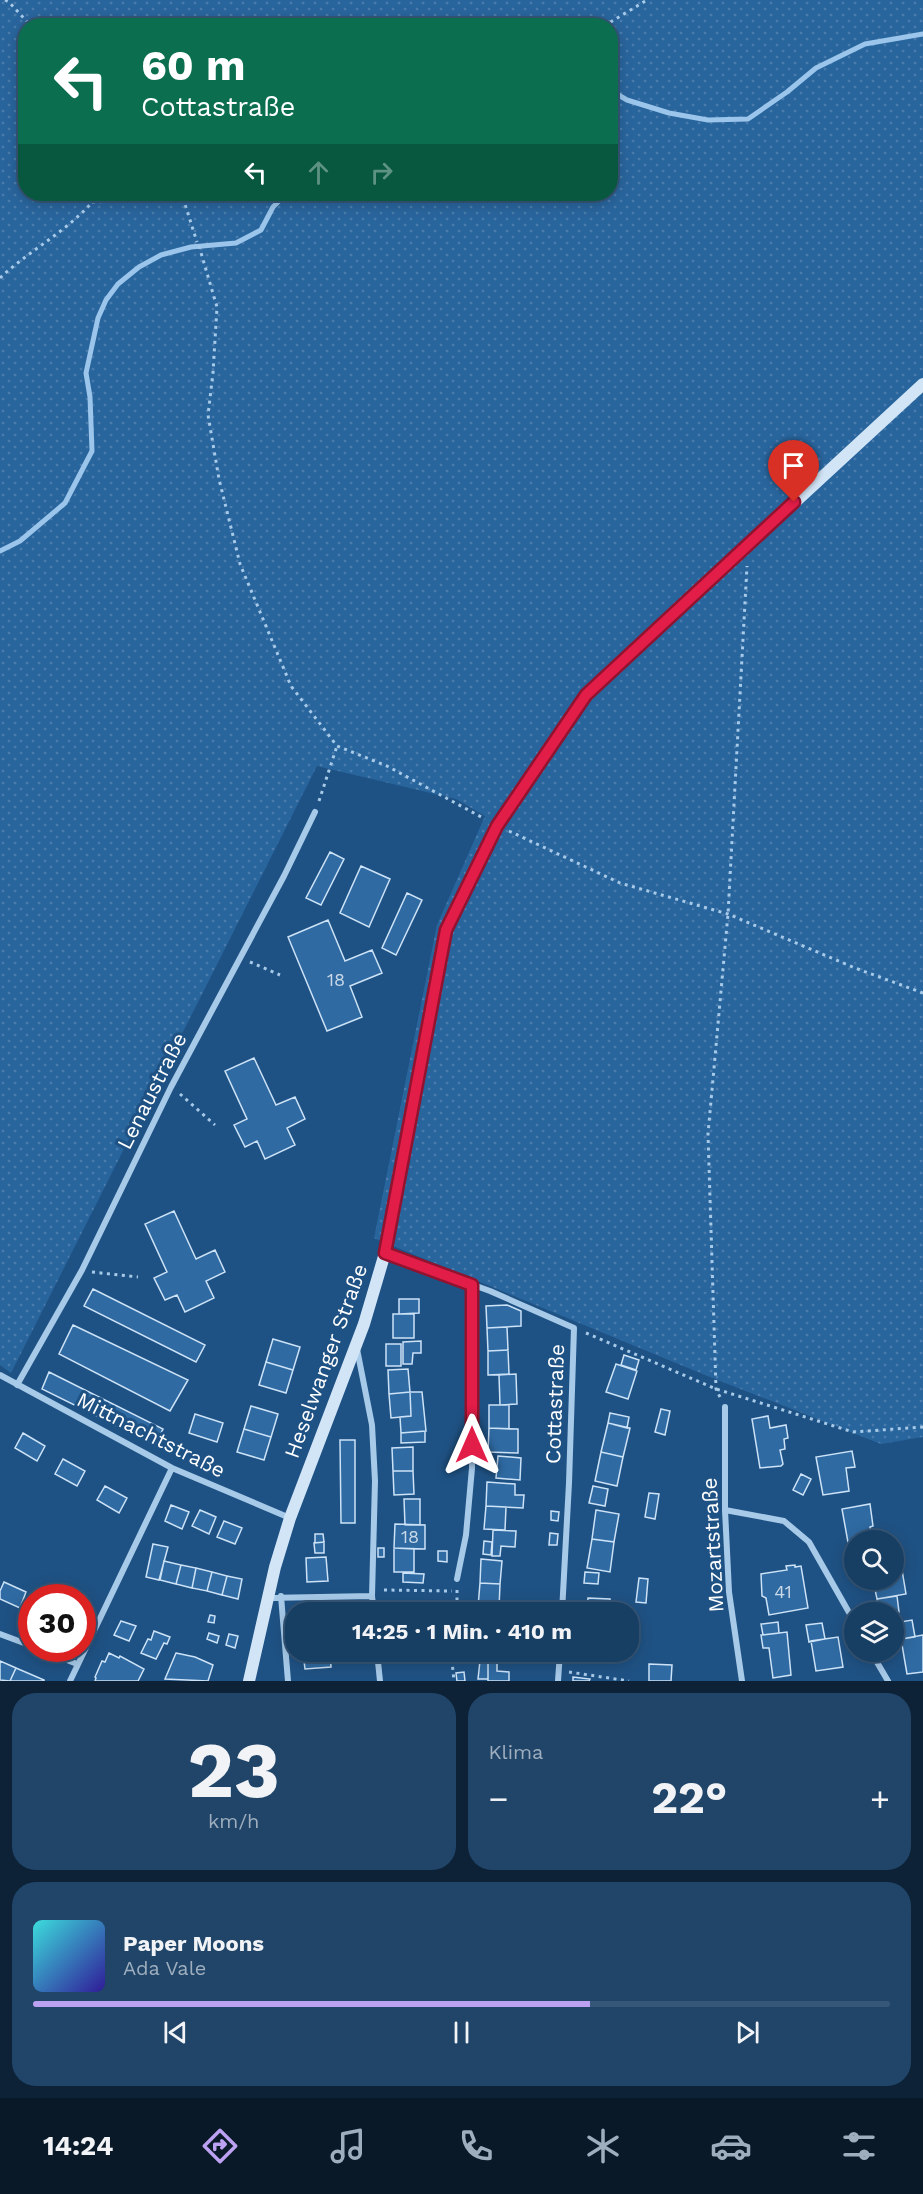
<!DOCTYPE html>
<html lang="de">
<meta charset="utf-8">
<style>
body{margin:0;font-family:"Work Sans",sans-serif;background:#204569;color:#f1f3f6;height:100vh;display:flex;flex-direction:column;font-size:22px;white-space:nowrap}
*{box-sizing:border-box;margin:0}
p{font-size:20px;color:#9eaebe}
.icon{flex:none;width:33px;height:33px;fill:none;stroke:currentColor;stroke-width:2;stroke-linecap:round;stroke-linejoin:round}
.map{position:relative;height:1681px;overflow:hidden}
.details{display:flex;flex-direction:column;gap:12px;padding:12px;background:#0d2236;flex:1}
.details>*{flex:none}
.hud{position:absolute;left:18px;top:18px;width:600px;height:183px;border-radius:24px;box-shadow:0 3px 15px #0003,0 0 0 2px #365778;background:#0b6e4f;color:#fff;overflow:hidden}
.buttons{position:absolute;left:844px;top:1530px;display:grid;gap:12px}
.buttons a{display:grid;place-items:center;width:60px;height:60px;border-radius:50%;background:#173e63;box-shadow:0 3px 15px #0003,0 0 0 2px #365778;font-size:30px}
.speed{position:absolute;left:18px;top:1584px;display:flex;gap:12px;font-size:30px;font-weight:700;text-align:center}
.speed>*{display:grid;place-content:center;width:78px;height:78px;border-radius:50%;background:#173e63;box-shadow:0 3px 15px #0003,0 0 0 2px #365778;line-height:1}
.speed .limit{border:9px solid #d22;background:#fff;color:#111}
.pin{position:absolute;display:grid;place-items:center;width:51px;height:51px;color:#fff;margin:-62px -26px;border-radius:50% 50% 50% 0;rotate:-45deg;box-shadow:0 0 6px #0007}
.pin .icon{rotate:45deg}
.me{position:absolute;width:66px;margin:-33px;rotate:0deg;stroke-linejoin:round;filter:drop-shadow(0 0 4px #0008)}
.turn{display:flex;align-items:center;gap:21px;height:126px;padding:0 24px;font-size:27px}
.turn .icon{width:78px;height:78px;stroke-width:2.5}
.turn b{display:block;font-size:42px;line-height:51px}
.lanes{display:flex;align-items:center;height:57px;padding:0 24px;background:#0003;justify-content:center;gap:30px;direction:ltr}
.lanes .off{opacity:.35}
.big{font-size:45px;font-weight:700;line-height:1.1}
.details .card{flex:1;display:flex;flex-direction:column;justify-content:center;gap:9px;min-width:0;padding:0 21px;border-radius:24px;background:#204569}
.details .dial{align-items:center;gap:0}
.dial b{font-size:78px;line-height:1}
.song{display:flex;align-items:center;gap:18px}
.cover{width:72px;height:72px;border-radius:9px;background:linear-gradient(135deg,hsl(180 70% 55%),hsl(250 70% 35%))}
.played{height:6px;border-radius:3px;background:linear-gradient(90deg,#bca0f2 65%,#365778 65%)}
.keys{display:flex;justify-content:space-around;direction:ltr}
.heat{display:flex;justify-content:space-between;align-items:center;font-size:33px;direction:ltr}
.details .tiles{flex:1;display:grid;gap:12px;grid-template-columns:1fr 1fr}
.card:last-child{grid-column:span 2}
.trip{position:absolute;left:285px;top:1602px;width:354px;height:60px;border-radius:24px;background:#173e63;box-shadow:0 3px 15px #0003,0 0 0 2px #365778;font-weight:700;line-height:60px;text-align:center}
.tabs{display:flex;height:96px;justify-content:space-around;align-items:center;background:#091928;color:#9eaebe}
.tabs .icon{width:42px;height:42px}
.tabs .on{color:#bca0f2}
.tabs b{font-size:27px;color:#f1f3f6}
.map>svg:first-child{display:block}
</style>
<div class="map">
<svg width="923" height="1681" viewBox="0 0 923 1681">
<defs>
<pattern id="grass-dots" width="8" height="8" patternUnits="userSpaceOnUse" patternTransform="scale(1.5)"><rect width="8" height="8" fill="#29659d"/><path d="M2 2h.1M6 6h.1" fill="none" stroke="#497cac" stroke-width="1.8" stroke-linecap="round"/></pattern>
</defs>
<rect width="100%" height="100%" fill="#1f5284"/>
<!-- grass -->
<path fill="url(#grass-dots)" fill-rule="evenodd" d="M0 0H923V1437L881 1444 705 1375 374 1238 437 925 485 816 456 799 317 766 11 1373 0 1365ZM26 26H610V194H26Z"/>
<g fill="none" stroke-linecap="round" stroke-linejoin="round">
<!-- stream -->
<path stroke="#9bc5eb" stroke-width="5" d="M610 90 627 100 669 113 708 120 748 119 787 92 816 68 865 44 923 34
M0 551 20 541 65 503 92 451 90 397 86 373 98 318 106 300 118 284 139 267 161 255 191 247 236 243 261 230 273 207 286 194"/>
</g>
<!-- building -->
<path fill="#2f6aa2" stroke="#cce2f7" stroke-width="1.5" d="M330 852 344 859 321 905 306 898Z
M361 866 390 879 369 927 340 913Z
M407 893 422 900 396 955 382 948Z
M328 920 345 961 372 950 382 973 350 986 362 1017 327 1031 288 937Z
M254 1058 276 1105 295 1097 305 1119 287 1128 295 1145 265 1159 257 1141 245 1147 234 1125 247 1119 225 1071Z
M174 1211 196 1259 215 1250 225 1272 206 1281 214 1298 185 1312 177 1295 165 1300 154 1278 167 1272 145 1224Z
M93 1289 205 1345 196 1362 84 1306Z
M399 1299H419V1313L399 1314Z
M507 1305 521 1311V1326L487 1328 486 1306Z
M393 1314H414V1338H393Z
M73 1325 188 1380 170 1411 59 1354Z
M507 1327 508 1350 488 1351 487 1328Z
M273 1339 300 1347 293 1370 266 1362Z
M421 1341V1353H413L412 1364H403V1342Z
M386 1344H401V1366H386Z
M508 1350 509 1374 488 1375V1351Z
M624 1355 639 1360 636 1370 621 1365Z
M266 1362 293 1370 286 1393 259 1385Z
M616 1364 637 1371 628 1399 606 1392Z
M408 1369 410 1392 389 1394 388 1370Z
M49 1372 163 1429 155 1445 42 1389Z
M516 1374 517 1404 500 1405 499 1375Z
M410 1392 411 1416 391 1418 389 1394Z
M410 1392H422L426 1431 401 1433 400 1417 411 1416Z
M489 1405H509V1429L489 1428Z
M251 1406 278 1414 271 1437 244 1429Z
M661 1409 670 1411 665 1435 655 1432Z
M610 1413 629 1417 627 1428 608 1423Z
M195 1414 223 1423 217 1442 189 1433Z
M768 1416 770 1428 786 1425 788 1438 784 1439 785 1449 780 1450 783 1464 781 1466 760 1468 752 1419Z
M608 1423 630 1428 623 1457 601 1452Z
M489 1428 518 1429V1453L488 1452Z
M244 1429 271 1437 264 1460 237 1452Z
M425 1431V1442L401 1443V1433Z
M23 1433 45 1446 37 1461 15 1448Z
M340 1440H355V1523H341Z
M413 1447V1471H393L392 1448Z
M852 1451 855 1467 846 1468 849 1491 823 1495 816 1457Z
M601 1452 623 1457 617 1486 595 1481Z
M498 1456 521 1458 520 1480 496 1478Z
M63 1459 85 1471 77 1486 55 1474Z
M393 1471H413L414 1494 394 1495Z
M801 1474 811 1479 803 1495 793 1490Z
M487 1482 515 1484V1495H524L523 1508 486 1506Z
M105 1486 127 1498 119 1513 97 1500Z
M593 1486 608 1489 605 1506 589 1503Z
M649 1493 659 1494 655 1519 645 1517Z
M404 1499H420V1525H405Z
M870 1504 873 1526 870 1527 872 1540H855V1547L849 1548 842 1509Z
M171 1505 189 1512 182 1529 165 1521Z
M486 1506 506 1507 505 1530 484 1529Z
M200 1510 216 1517 209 1534 192 1526Z
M596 1510 619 1514 614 1542 592 1539Z
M551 1511 559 1512 558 1521 551 1520Z
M224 1521 242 1528 235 1544 217 1537Z
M395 1524 425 1525V1549L394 1548Z
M493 1530 516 1531 515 1547 501 1546 500 1556H492Z
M550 1533 558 1534 557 1545H549Z
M315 1534H323L324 1542 315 1543Z
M592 1539 614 1542 610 1572 587 1568Z
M484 1541 492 1542 491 1555 483 1554Z
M324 1542V1553H315L314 1543Z
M153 1544 168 1547 159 1580 146 1577Z
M378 1548H384V1557H378Z
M394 1548 414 1549V1572H394Z
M438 1551H447V1562L438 1561Z
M326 1557 328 1581 307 1582 306 1558Z
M481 1559 502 1561 500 1584 480 1583Z
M164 1561 181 1565 176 1584 160 1580Z
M901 1564 906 1594 877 1599 873 1580H894V1565Z
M181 1565 196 1568 192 1588 176 1584Z
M795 1565V1567L801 1566 808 1608 769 1615 766 1598 762 1596 761 1574 787 1570 786 1566Z
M196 1568 212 1572 207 1591 192 1588Z
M212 1572 227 1576 222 1595 207 1591Z
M585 1572 599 1573 598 1584 584 1583Z
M403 1573 424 1574 423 1583 403 1582Z
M227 1576 242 1579 238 1599 222 1595Z
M639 1578 648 1579 646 1603 636 1602Z
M4 1582 26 1592 20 1608 0 1599V1591Z
M480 1583 500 1584 499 1608 478 1607Z
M897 1596 899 1612H879L877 1599Z
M588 1598 610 1599V1612H587Z
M418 1608V1612H392L391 1610Z
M210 1615 215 1616 214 1623 208 1622Z
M912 1620 915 1637 896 1640 894 1623Z
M121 1621 136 1626 129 1641 114 1635Z
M778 1622 779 1633 763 1635 761 1624Z
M822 1623 825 1639 809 1642 806 1625Z
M154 1631 170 1637 167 1644 164 1643 156 1659 141 1653 148 1639 151 1640Z
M628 1632H638V1645H628Z
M787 1632 791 1675 773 1678 769 1648H763L761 1635Z
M209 1633 219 1636 217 1643 207 1639Z
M229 1634 238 1636 235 1648 226 1645Z
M923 1635V1672L907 1674 901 1639Z
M838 1637 843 1667 816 1671 811 1641Z
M303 1652H330L331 1667 305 1669Z
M394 1652H421V1656L395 1658Z
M460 1652H480V1660L460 1659Z
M584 1652H607L606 1658 584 1657Z
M109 1653 119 1658 120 1656 144 1669 138 1681H95L96 1678 95 1677 102 1661 105 1662Z
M176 1653 195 1657 213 1665 208 1681 165 1679Z
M488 1660H497V1671L509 1672V1681H488Z
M0 1661 16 1668 10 1681 0 1680Z
M480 1661H488V1679H478Z
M649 1664 672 1665 671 1681H649Z
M16 1668 44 1680V1681H10Z
M464 1672 465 1681H457L456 1673Z
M573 1677 590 1679 589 1681H573Z"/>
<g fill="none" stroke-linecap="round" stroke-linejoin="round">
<!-- path -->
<path stroke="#a7cae9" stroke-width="3" stroke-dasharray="3 4.5" stroke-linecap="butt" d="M5 0 9 2 31 26
M604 26 647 0
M183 198 197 242
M92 202 193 197 203 194
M199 246 217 307 213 373 208 415 219 479 240 564 291 686 337 746 387 766 485 819
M0 278C32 248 72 229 99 194
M319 801 337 746
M509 831 620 883 728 914 855 968 923 993
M250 962 280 975
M180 1094 215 1125
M92 1272 138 1277
M586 1333 716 1389 853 1432 923 1427
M720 1397 716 1389 708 1134 728 914 747 566
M384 1590 452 1591
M457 1590V1612
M451 1652 454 1681
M569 1672 629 1681"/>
<!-- street -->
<path stroke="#a7cae9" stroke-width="6" d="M385 1253 490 1291 574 1328 569 1483 562 1612
M357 1349 372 1425 375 1481 372 1596 374 1612
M0 1375 172 1468 290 1518
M17 1385 82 1270 171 1087 284 876 315 812
M725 1407V1510L729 1592 742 1681
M725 1510 784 1521 809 1542 855 1623
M457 1579 466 1535 472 1468V1285
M281 1596 288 1681
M268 1598 372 1596
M0 1634 32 1646
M37 1648 77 1664
M377 1652 380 1681
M871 1652 888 1681
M70 1681 172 1468
M558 1681 560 1652"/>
<!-- secondary -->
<path stroke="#d2e5f7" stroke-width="12" d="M249 1681 275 1567 290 1518 364 1324 385 1253 446 930 497 826 586 695 923 384"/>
</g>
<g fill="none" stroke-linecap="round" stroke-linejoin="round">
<!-- route casing -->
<g stroke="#92132f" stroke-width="15">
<path id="route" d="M472 1445V1285L385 1253 446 930 497 826 586 695 794 502"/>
</g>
<!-- route -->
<use href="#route" stroke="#e11d48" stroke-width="10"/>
</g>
<g text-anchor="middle" stroke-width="6" stroke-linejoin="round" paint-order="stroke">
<!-- number labels -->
<g font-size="18" fill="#cbdae8">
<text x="336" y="986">18</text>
<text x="410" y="1543">18</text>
<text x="783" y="1598">41</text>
</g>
<!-- street labels -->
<g font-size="21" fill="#fff" stroke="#1f5284">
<text transform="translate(152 1091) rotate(-63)" y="7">Lenaustraße</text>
<text transform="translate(326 1361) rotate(-70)" y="7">Heselwanger Straße</text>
<text transform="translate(555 1404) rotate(-88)" y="7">Cottastraße</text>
<text transform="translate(151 1435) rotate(27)" y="7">Mittnachtstraße</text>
<text transform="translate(713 1545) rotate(-93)" y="7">Mozartstraße</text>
</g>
</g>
</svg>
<div class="buttons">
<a><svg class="icon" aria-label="search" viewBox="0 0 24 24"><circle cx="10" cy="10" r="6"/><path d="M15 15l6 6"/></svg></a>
<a><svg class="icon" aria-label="layers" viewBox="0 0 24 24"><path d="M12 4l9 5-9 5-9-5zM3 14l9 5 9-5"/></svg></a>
</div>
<div class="speed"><div class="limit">30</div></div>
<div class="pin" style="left:794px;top:502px;background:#d93025"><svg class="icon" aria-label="arrive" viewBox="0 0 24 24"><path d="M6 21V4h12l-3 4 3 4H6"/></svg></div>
<svg class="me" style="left:472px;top:1445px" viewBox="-20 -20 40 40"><path d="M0-17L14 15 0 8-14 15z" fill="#e11d48" stroke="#fff" stroke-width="4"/></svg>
<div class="trip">14:25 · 1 Min. · 410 m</div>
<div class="hud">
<div class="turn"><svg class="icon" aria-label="left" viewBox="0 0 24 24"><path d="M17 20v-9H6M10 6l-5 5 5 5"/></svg><div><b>60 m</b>Cottastraße</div></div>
<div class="lanes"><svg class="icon" aria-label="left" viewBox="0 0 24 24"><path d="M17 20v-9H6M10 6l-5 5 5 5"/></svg><svg class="icon off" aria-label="ahead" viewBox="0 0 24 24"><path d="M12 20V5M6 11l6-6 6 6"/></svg><svg class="icon off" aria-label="right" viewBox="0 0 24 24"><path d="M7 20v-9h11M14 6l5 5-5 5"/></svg></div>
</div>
</div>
<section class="details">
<div class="tiles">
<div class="card dial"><b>23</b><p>km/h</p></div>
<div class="card"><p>Klima</p>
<div class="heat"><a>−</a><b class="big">22°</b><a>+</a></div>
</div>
<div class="card">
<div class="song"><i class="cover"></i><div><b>Paper Moons</b><p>Ada Vale</p></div></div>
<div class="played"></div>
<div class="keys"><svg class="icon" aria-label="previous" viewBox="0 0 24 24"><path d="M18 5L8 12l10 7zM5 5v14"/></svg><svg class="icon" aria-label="pause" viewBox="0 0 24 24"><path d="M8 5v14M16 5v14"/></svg><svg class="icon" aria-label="next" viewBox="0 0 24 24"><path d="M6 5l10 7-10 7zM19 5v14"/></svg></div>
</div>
</div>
</section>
<nav class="tabs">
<b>14:24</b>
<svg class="icon on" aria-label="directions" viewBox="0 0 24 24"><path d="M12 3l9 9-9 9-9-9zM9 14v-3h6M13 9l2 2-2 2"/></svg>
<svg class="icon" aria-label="music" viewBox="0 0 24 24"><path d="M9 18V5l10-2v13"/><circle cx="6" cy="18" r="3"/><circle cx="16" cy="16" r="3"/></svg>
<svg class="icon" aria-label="phone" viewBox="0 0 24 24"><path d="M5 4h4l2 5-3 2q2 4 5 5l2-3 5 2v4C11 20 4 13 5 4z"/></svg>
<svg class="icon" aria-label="climate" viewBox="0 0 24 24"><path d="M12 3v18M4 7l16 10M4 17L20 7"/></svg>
<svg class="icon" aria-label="car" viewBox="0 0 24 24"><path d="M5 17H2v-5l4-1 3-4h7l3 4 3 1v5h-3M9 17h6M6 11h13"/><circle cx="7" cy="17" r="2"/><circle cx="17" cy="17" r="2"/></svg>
<svg class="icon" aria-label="filters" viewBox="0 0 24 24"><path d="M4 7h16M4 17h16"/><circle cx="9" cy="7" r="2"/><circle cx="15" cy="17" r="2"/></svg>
</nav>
